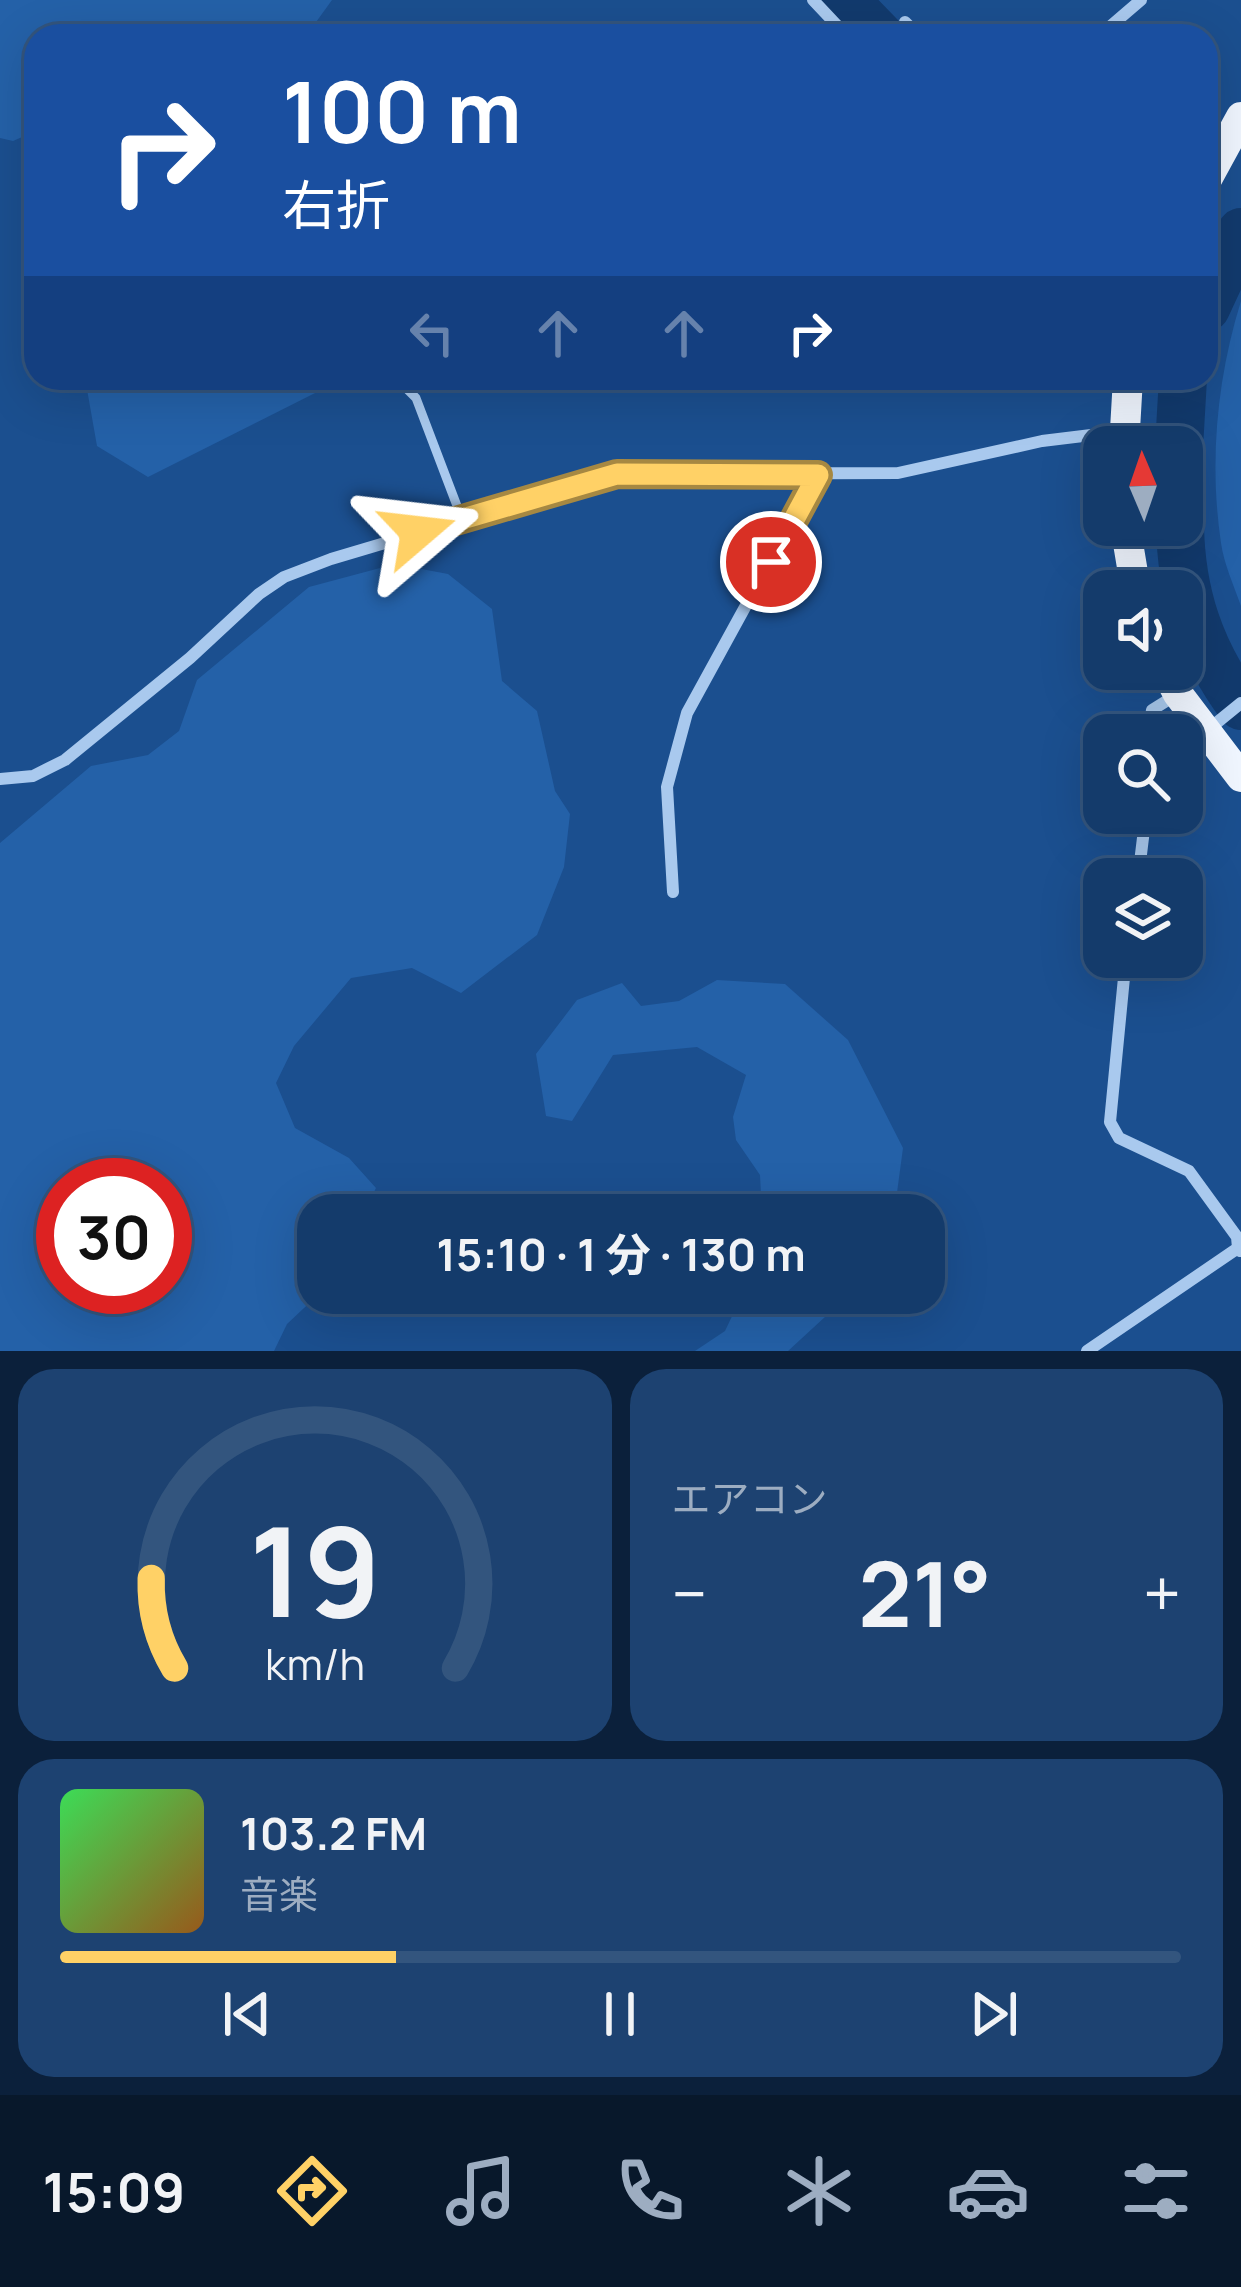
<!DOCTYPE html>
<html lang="ja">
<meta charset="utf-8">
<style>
body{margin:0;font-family:Manrope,"Noto Sans JP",sans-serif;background:#1d4271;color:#f1f3f6;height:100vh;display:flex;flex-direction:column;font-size:45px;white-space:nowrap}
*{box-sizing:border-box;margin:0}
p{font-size:39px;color:#9dadc1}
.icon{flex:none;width:66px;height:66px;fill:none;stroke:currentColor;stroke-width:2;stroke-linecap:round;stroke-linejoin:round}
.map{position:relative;height:1351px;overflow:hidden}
.side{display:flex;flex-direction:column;gap:18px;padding:18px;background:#0b203b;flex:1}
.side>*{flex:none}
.banner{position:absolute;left:24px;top:24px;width:1194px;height:366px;border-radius:36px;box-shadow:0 12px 48px #0002,0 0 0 3px #33557e;background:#1a4fa0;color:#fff;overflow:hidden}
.needle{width:78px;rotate:358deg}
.buttons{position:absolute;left:1083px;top:426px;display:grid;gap:24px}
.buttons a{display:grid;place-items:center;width:120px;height:120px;border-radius:24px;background:#143b6b;box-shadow:0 12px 48px #0002,0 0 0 3px #33557e;font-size:60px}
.speed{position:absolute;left:36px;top:1158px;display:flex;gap:24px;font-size:60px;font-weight:700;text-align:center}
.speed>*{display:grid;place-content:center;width:156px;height:156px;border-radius:50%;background:#143b6b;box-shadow:0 12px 48px #0002,0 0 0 3px #33557e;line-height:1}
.speed .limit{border:18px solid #d22;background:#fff;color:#111}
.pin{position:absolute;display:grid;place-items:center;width:102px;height:102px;color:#fff;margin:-51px;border:6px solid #fff;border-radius:50%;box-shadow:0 3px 12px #0007}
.me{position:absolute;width:132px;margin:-66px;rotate:73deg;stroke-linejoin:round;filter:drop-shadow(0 0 9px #0008)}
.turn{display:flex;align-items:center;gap:42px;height:252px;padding:0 60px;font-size:54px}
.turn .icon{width:156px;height:156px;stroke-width:2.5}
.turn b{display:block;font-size:84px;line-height:102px}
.lanes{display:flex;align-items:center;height:114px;padding:0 60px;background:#0003;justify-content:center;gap:60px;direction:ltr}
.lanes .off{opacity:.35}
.big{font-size:90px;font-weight:700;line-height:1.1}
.side .widget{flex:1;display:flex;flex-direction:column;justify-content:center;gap:18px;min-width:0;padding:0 42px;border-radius:36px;background:#1d4271}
.side .dial{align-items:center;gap:0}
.dial svg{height:312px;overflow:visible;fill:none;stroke:#33557e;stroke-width:7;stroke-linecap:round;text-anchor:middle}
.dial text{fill:#f1f3f6;stroke:none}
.song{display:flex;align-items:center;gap:36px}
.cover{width:144px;height:144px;border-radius:18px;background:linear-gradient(135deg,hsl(130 70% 55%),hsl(30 70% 35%))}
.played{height:12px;border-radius:6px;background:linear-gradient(90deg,#ffd166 30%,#33557e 30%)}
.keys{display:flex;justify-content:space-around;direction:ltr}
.heat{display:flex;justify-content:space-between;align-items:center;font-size:66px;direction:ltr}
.side .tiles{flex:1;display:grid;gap:18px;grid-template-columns:1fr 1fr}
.widget:last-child{grid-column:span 2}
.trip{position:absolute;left:297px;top:1194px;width:648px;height:120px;border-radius:36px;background:#143b6b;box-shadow:0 12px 48px #0002,0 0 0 3px #33557e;font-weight:700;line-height:120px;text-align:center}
.menu{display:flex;height:192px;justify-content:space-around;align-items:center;background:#08182b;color:#9dadc1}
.menu .icon{width:84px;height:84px}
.menu .selected{color:#ffd166}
.menu b{font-size:54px;color:#f1f3f6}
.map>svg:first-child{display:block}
</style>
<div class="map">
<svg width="1241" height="1351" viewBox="0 0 1241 1351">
<rect width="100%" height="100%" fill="#1b4f8f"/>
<!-- green -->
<path fill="#2461a8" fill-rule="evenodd" d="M0 0H332L306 36H36V131L13 141 0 138Z
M1241 301V606C1234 586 1224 564 1221 543 1209 462 1217 378 1241 301Z
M85 378H327V387L148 477 97 446Z
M395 564 448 574 492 609 502 681 537 711 555 791 570 814 564 867 537 935 461 993 412 968 351 978 294 1046 276 1083 295 1128 349 1158 376 1188 362 1215H318L320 1293 287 1324 274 1351H0V843L91 766 148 755 179 731 197 680 309 587ZM63 1185H165V1287H63Z
M717 980 785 984 848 1040 903 1148 894 1215H762L760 1175 736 1140 733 1117 746 1075 697 1047 613 1055 572 1121 546 1116 536 1054 577 1000 622 983 641 1006 679 1001Z
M743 1293H851L788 1351H695L725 1331Z"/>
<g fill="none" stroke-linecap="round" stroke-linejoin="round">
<!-- river -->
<path stroke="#123a6d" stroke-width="48" d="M845 0 880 36
M1206 308 1241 232
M1179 447 1183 378
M1180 525C1181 593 1200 651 1241 706"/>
<!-- service -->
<path stroke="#a9c9ee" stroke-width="9" d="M396 378 416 398 462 519"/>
<!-- minor -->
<path stroke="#a9c9ee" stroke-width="12" d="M813 0 847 36
M905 22 919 36
M1099 36 1141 0
M1209 729 1241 703
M1148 735 1152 710 1176 695
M0 779 33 776 65 760 190 658 259 594 284 577 331 559 617 474 898 473 1042 441 1124 431
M1138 879 1146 813
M673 892 667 787 687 713 818 474
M1126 957 1110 1122 1119 1138 1189 1171 1237 1237 1238 1248
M1087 1351 1238 1248 1240 1251"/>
<!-- primary -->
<path stroke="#f0f6ff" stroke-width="30" d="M1206 181 1241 117
M1124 447 1128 378
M1125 525 1136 591
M1165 669 1178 694 1241 777"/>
</g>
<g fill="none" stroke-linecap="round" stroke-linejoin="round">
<!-- route casing -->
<g stroke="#a68842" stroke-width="30">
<path id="route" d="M418 532 617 474 818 475 771 562"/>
</g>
<!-- route -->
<use href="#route" stroke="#ffd166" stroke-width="21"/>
</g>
</svg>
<div class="buttons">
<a><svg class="needle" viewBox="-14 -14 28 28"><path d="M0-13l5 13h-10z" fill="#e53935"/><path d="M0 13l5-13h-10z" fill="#9dadc1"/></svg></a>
<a><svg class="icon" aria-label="sound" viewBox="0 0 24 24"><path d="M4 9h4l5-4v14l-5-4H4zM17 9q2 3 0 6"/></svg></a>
<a><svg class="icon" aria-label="search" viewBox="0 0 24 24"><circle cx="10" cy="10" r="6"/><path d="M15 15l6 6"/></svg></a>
<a><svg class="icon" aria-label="layers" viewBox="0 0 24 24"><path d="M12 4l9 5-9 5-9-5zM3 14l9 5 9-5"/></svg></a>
</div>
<div class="speed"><div class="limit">30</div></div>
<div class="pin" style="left:771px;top:562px;background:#d93025"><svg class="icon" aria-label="arrive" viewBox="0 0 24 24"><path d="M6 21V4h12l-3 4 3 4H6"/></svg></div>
<svg class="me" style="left:418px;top:532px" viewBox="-20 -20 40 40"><path d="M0-17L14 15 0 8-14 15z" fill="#ffd166" stroke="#fff" stroke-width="4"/></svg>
<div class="trip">15:10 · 1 分 · 130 m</div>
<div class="banner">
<div class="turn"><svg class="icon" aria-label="right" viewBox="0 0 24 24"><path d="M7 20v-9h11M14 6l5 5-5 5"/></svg><div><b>100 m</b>右折</div></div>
<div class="lanes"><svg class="icon off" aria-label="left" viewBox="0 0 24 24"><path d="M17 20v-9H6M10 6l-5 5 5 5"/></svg><svg class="icon off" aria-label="ahead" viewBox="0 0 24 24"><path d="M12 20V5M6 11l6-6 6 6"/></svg><svg class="icon off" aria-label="ahead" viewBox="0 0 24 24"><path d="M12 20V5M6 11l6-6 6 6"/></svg><svg class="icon" aria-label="right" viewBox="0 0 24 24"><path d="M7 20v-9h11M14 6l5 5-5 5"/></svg></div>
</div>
</div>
<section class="side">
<div class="tiles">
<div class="widget dial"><svg viewBox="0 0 100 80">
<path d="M14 69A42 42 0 1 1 86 69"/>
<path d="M14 69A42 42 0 0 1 8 46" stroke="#ffd166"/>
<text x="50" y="56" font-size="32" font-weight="700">19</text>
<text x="50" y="72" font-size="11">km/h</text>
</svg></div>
<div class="widget"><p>エアコン</p>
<div class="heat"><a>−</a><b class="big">21°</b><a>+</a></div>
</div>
<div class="widget">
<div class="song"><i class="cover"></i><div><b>103.2 FM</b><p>音楽</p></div></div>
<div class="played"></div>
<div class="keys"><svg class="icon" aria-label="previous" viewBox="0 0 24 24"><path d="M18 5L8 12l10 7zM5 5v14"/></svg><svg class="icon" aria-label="pause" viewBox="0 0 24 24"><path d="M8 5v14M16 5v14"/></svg><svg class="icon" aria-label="next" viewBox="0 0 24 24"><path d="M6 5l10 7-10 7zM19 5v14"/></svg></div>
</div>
</div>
</section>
<nav class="menu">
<b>15:09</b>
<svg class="icon selected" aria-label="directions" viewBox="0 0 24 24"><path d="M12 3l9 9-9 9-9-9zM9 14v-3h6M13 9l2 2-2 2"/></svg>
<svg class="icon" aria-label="music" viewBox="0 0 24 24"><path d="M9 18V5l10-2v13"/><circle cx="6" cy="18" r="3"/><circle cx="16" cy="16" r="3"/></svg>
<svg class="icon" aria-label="phone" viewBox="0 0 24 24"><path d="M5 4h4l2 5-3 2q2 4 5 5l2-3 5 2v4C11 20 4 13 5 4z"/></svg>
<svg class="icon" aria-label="climate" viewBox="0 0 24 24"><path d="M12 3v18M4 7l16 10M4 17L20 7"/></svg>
<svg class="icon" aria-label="car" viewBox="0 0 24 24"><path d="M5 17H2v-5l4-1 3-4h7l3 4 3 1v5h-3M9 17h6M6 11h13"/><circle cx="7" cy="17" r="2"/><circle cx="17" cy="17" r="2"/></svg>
<svg class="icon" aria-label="filters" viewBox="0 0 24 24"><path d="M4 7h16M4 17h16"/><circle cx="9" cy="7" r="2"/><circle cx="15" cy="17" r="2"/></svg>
</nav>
